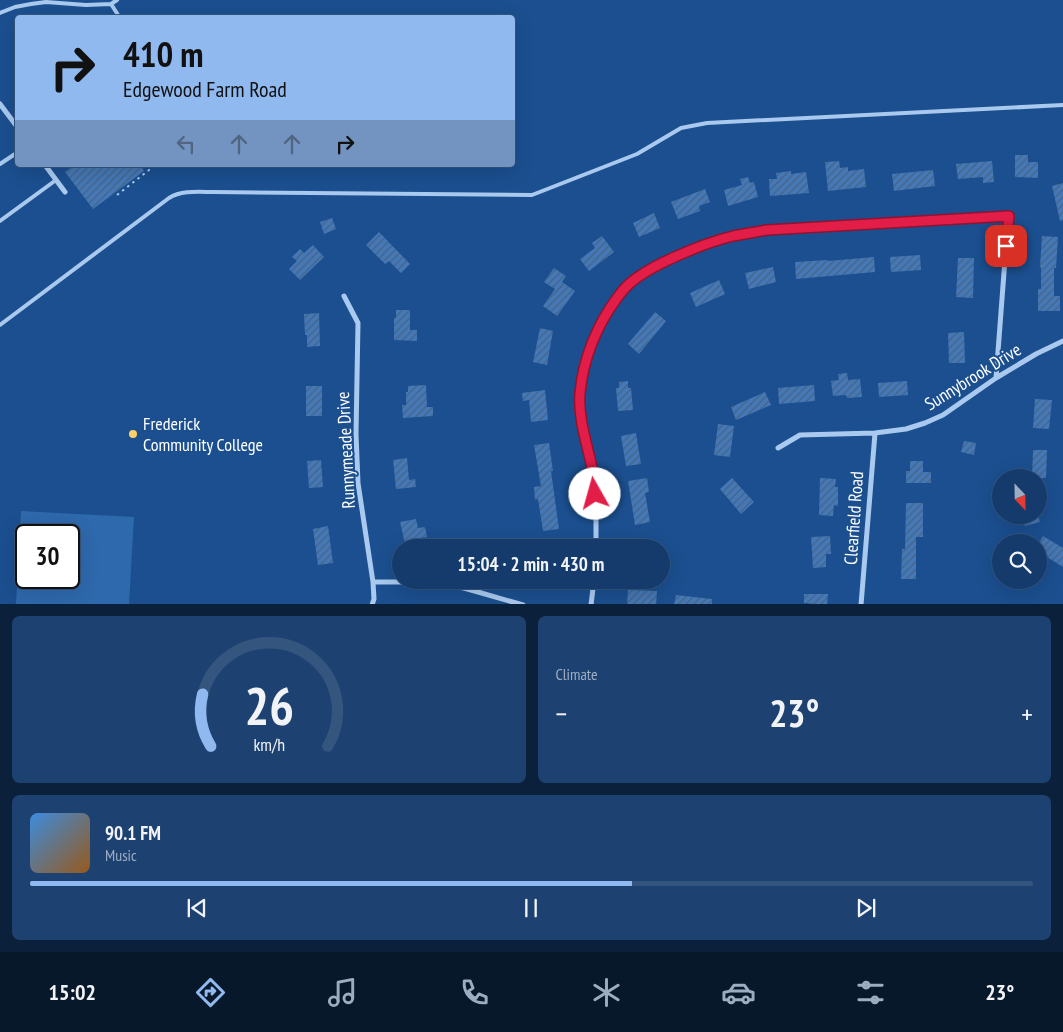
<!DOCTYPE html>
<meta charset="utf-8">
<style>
body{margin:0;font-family:"PT Sans Narrow",sans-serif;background:#1d4271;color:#f1f3f6;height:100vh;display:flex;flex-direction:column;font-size:19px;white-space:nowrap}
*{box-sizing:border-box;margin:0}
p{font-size:16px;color:#9dadc1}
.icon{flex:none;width:28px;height:28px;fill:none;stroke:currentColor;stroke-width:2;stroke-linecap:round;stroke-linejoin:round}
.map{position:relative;height:604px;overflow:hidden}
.side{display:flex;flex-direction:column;gap:12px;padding:12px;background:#0b203b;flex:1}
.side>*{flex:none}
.guide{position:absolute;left:15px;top:15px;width:500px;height:152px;border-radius:5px;box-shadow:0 5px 20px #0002,0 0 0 1px #33557e;background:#90b9f0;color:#111;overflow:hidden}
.needle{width:32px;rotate:158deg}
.controls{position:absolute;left:992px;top:469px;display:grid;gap:10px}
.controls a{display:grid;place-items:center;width:55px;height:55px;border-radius:50%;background:#143b6b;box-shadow:0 5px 20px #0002,0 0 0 1px #33557e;font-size:25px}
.speed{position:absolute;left:15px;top:524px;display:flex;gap:10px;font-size:25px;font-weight:700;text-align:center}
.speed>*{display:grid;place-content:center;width:65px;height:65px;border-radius:50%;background:#143b6b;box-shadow:0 5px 20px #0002,0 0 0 1px #33557e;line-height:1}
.speed .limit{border:2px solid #111;border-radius:8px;background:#fff;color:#111}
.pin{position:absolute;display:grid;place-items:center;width:42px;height:42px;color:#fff;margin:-21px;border-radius:10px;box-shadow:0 2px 8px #0006}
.me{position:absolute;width:55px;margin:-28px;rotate:353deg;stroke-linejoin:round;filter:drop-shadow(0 0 4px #0008)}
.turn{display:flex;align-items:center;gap:18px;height:105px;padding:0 25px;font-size:22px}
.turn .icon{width:65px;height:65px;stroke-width:2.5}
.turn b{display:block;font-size:35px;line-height:42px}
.lanes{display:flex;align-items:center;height:48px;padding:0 25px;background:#0003;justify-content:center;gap:25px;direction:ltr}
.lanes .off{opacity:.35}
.big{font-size:38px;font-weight:600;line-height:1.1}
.side .widget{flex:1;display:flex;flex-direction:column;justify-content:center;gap:8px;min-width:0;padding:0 18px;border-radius:8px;background:#1d4271}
.side .dial{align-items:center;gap:0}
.dial svg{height:130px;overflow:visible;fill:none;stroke:#33557e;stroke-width:7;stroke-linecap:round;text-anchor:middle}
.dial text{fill:#f1f3f6;stroke:none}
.song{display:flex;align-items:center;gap:15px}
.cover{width:60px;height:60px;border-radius:8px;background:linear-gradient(135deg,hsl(210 70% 55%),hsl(30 70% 35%))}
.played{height:5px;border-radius:2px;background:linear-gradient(90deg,#90b9f0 60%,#33557e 60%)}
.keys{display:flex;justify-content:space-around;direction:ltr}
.heat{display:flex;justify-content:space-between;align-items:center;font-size:28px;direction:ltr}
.side .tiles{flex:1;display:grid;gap:12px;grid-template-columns:1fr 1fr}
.widget:last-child{grid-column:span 2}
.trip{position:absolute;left:392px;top:539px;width:278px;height:50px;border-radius:25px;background:#143b6b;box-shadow:0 5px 20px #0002,0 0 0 1px #33557e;font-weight:600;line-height:50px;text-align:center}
.menu{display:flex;height:80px;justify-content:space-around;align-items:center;background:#08182b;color:#9dadc1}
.menu .icon{width:35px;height:35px}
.menu .current{color:#90b9f0}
.menu b{font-size:22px;color:#f1f3f6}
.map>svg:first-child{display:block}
</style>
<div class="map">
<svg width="1063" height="605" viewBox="0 0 1063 605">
<defs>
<pattern id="building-hatch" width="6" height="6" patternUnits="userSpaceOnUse" patternTransform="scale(1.25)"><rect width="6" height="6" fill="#4478b7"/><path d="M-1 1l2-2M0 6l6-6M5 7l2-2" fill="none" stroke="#486282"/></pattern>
</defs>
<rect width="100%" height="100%" fill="#1b4f8f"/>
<!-- garden -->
<path fill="#2e69ad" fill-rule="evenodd" d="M21 511 134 517 129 604H16ZM26 535H69V578H26Z"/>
<!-- building -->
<path fill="url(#building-hatch)" d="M1015 155H1028V162H1038V178L1015 177Z
M839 161 840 168 848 167V171L864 169 866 187 828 191 825 162Z
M992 161 994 182 983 183V177L958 179 956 164Z
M75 165H140L144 171 93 209 65 172Z
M933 170 935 186 894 191 892 174Z
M791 171V174L806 172 809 193 770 196 769 179H777L776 173Z
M748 177 750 183 754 182 758 197 728 206 724 190 742 185 740 179Z
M1063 183V220L1060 221 1052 186Z
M705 189 710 202 699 206 700 211 678 219 671 202Z
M654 213 660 228 639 237 633 223Z
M332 218 336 229 324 234 320 222Z
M379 232 410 264 401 273 389 261 385 264 366 245Z
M602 236 614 252 589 271 580 259 595 248 592 243Z
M1042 236 1058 237 1056 268H1054V296H1060V311H1038V289H1041V267H1040Z
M313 245 324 257 300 280 289 269 297 261 292 257 300 249 304 253Z
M920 255 921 270 891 272 890 257Z
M874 257 875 272 796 279 795 262 828 260V261Z
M958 258H974L973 298 956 297Z
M773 267 776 282 749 289 745 273Z
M554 268 566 276 562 282 575 291 557 316 543 306 555 289 544 282Z
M719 280 725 294 696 307 690 293Z
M396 310H410V330H417V341L394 340V318H396Z
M655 312 666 321 639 354 628 344Z
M319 313 320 346 307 347V335H305L304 314Z
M540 328 553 331 547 365 533 362Z
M964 332 965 363H949L948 333Z
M847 373 848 380 860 379 862 397 847 398 846 395 833 396 831 381 839 380 838 374Z
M628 381V388H631L633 410 618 411 616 388H619V382Z
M907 381 908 395 879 397 878 383Z
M426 385 427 407H433V416L403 418 402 405H406V392H408V386Z
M814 385 815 401 779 404 778 388Z
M306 386H322V416H306Z
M545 390 548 420 531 422 529 400 523 401 522 393Z
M765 392 771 405 736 420 731 407Z
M1035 399 1052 400 1049 429 1033 428Z
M718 424 734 426 730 457 714 455Z
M636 433 641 464 626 466 621 436Z
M964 441 976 443 974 455 961 452Z
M549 443 553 471H551L559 529 543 531 538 499 535 500 534 487 541 486 534 445Z
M1033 450H1047L1046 478H1032Z
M407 458 409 480 415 479 416 487 396 489 393 460Z
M321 460 323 487 309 488 307 461Z
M910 461H923V472H931V483H906V471H910Z
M647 478 649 492 645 493 650 522 635 525 628 481Z
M732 478 754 502 741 514 720 489Z
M820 478 836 479 835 487H838V506L834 505 833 516 819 515Z
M906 503H923V537H916V579H901L902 549H905Z
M1022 515H1038L1040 522 1025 526Z
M416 519 418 528 425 527 427 537 419 538 421 548H406L400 522Z
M328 526 333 563 318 565 313 529Z
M830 536 831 554H826V567L813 568 811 537Z
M1043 536 1063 548V567L1039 552V543Z
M628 590 657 591 656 605H627Z
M804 594H828L827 605 804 603Z
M676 595 712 599V605H674Z"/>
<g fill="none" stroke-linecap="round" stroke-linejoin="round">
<!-- path -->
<path stroke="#a9c9ee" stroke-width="2" stroke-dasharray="2.5 4" stroke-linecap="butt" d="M117 195 149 170 146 165"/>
<!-- service -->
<path stroke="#a9c9ee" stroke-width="4" d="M111 4 120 18
M0 13 15 7 31 4 46 2 86 5 111 4 117 0
M0 164 18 152
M0 221 56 180
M0 325 169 198C182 190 199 192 213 192L532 195 637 154 681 128 707 123 1063 105"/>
<!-- minor -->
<path stroke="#a9c9ee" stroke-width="5" d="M0 104 18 128
M45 165 65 192
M344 296 358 323 356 434 358 483 373 582 374 599 372 605
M778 448 800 435 875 433 906 429 925 423 943 415 996 378 1036 354 1063 341
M596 548V508L591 467 581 421 580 393 585 360 596 334 611 307 627 286 649 270 692 250 733 236 767 230 1009 216 1006 246 996 378
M373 582H427L464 588 523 605
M591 605 594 580
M861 605 875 433"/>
</g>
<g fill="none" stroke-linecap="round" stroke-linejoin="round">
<!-- route casing -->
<g stroke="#92132f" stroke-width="12">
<path id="route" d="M595 494C594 485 593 476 592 468 587 443 578 419 580 393 583 359 597 325 617 298 620 294 623 290 627 286 647 266 704 243 733 236 744 234 756 232 767 230L1009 216 1006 246"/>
</g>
<!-- route -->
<use href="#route" stroke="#e11d48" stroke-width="9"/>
</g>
<!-- markers -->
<circle fill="#ffd166" stroke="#1b4f8f" stroke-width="2" cx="133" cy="434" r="5"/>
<g text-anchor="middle" stroke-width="4" stroke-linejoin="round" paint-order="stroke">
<!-- street labels -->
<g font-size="18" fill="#fff" stroke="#1b4f8f">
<text transform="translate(973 377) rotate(-32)" y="6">Sunnybrook Drive</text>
<text transform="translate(346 450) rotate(-93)" y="6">Runnymeade Drive</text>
<text transform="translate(854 518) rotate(-86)" y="6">Clearfield Road</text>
</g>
<!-- poi labels -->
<g font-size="18" fill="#fff" stroke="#1b4f8f" text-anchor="start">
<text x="143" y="430">Frederick<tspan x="143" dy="21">Community College</tspan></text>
</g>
</g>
</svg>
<div class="controls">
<a><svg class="needle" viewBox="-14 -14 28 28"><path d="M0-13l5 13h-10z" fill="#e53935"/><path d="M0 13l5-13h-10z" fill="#9dadc1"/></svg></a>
<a><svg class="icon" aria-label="search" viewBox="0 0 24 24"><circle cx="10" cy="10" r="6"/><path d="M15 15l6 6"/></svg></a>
</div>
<div class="speed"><div class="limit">30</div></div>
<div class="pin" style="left:1006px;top:246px;background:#d93025"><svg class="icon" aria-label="arrive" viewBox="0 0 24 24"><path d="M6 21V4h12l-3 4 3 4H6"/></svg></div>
<svg class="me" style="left:595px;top:494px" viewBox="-20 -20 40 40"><circle r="19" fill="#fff"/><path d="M0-13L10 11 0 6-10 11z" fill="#e11d48"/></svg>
<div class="trip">15:04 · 2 min · 430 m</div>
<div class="guide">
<div class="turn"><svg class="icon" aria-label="right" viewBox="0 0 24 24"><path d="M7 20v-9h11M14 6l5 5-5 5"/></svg><div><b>410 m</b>Edgewood Farm Road</div></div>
<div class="lanes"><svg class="icon off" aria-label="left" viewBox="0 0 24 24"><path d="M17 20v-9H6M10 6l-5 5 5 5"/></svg><svg class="icon off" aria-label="ahead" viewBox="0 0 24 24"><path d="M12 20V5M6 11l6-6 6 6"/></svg><svg class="icon off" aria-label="ahead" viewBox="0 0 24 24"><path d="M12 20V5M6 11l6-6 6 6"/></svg><svg class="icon" aria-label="right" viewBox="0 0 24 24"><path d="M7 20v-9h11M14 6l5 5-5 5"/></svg></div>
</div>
</div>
<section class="side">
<div class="tiles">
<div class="widget dial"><svg viewBox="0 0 100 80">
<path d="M14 69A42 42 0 1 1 86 69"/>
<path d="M14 69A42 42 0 0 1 9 37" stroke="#90b9f0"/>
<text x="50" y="56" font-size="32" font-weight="700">26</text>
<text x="50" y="72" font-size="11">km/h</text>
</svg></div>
<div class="widget"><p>Climate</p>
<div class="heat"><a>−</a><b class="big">23°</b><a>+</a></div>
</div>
<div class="widget">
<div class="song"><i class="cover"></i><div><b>90.1 FM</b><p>Music</p></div></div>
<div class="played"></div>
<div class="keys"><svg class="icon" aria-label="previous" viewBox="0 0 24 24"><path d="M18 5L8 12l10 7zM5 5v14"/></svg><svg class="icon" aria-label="pause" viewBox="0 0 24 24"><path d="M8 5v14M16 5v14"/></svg><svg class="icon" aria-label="next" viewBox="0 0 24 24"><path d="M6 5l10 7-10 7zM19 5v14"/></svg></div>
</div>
</div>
</section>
<nav class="menu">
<b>15:02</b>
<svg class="icon current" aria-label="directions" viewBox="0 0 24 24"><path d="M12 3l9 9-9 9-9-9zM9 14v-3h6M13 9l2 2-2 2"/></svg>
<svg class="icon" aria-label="music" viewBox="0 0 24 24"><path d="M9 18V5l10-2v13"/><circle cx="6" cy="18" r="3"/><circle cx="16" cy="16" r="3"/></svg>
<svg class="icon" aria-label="phone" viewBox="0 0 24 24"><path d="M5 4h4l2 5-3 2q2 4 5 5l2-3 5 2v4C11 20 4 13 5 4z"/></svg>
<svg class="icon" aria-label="climate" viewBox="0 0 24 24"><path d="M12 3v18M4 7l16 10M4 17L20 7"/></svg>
<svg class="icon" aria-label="car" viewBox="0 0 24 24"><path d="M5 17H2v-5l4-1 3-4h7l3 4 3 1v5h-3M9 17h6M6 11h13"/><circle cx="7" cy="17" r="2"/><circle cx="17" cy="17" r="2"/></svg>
<svg class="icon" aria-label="filters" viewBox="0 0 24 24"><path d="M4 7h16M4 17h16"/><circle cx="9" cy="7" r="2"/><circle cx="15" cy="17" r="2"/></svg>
<b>23°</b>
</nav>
